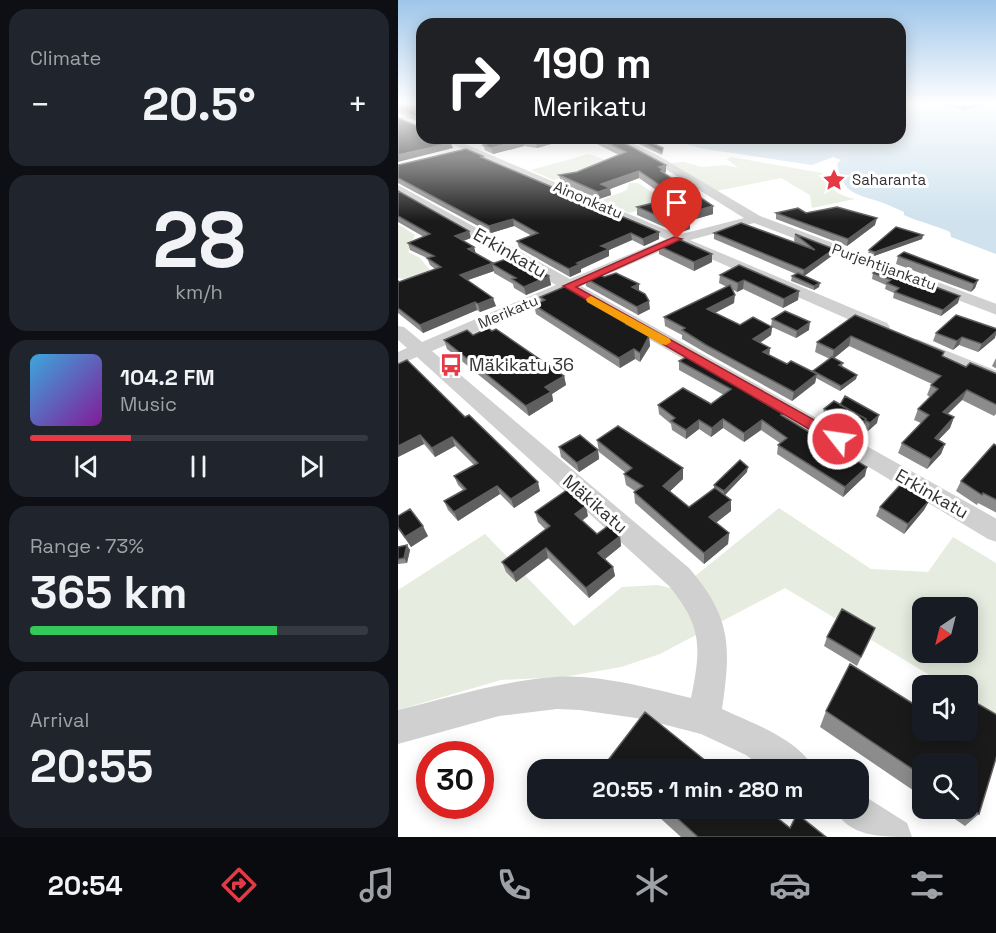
<!DOCTYPE html>
<meta charset="utf-8">
<style>
body{margin:0;font-family:"Space Grotesk",sans-serif;background:#20242c;color:#f1f3f6;height:100vh;display:flex;flex-direction:column;font-size:22px;white-space:nowrap}
*{box-sizing:border-box;margin:0}
p{font-size:20px;color:#9ea1a6}
.icon{flex:none;width:33px;height:33px;fill:none;stroke:currentColor;stroke-width:2;stroke-linecap:round;stroke-linejoin:round}
.map{position:relative;flex:1;overflow:hidden}
.details{display:flex;flex-direction:column;gap:9px;padding:9px;background:#0d0f14;width:398px}
.details>*{flex:none}
.guide{position:absolute;left:18px;top:18px;width:490px;height:126px;border-radius:18px;box-shadow:0 3px 15px #0003;background:#202124;color:#fff;overflow:hidden}
.needle{width:39px;rotate:215deg}
.controls{position:absolute;left:514px;top:597px;display:grid;gap:12px}
.controls a{display:grid;place-items:center;width:66px;height:66px;border-radius:12px;background:#171b24;box-shadow:0 3px 15px #0003;font-size:30px}
.speed{position:absolute;left:18px;top:741px;display:flex;gap:12px;font-size:30px;font-weight:700;text-align:center}
.speed>*{display:grid;place-content:center;width:78px;height:78px;border-radius:50%;background:#171b24;box-shadow:0 3px 15px #0003;line-height:1}
.speed .limit{border:9px solid #d22;background:#fff;color:#111}
.pin{position:absolute;display:grid;place-items:center;width:51px;height:51px;color:#fff;margin:-62px -26px;border-radius:50% 50% 50% 0;rotate:-45deg;box-shadow:0 0 6px #0007}
.pin .icon{rotate:45deg}
.me{position:absolute;width:66px;margin:-33px;rotate:300deg;stroke-linejoin:round;filter:drop-shadow(0 0 4px #0008)}
.turn{display:flex;align-items:center;gap:21px;height:126px;padding:0 18px;font-size:27px}
.turn .icon{width:78px;height:78px;stroke-width:2.5}
.turn b{display:block;font-size:42px;line-height:51px}
.big{font-size:45px;font-weight:800;line-height:1.1}
.details .tile{flex:1;display:flex;flex-direction:column;justify-content:center;gap:9px;min-width:0;padding:0 21px;border-radius:18px;background:#20242c}
.details .dial{align-items:center;gap:0}
.dial b{font-size:78px;line-height:1}
.song{display:flex;align-items:center;gap:18px}
.cover{width:72px;height:72px;border-radius:9px;background:linear-gradient(135deg,hsl(200 70% 55%),hsl(290 70% 35%))}
.played{height:6px;border-radius:3px;background:linear-gradient(90deg,#e63946 30%,#363941 30%)}
.keys{display:flex;justify-content:space-around;direction:ltr}
.heat{display:flex;justify-content:space-between;align-items:center;font-size:33px;direction:ltr}
.charge{height:9px;border-radius:4px;background:linear-gradient(90deg,#34c759 73%,#363941 0)}
.trip{position:absolute;left:129px;top:759px;width:342px;height:60px;border-radius:18px;background:#171b24;box-shadow:0 3px 15px #0003;font-weight:800;line-height:60px;text-align:center}
.tab-bar{display:flex;height:96px;justify-content:space-around;align-items:center;background:#090b0e;color:#9ea1a6}
.tab-bar .icon{width:42px;height:42px}
.tab-bar .current{color:#e63946}
.tab-bar b{font-size:27px;color:#f1f3f6}
main{display:flex;flex:1;min-height:0}
.map>svg:first-child{display:block}
</style>
<main>
<section class="details">
<div class="tile"><p>Climate</p>
<div class="heat"><a>−</a><b class="big">20.5°</b><a>+</a></div>
</div>
<div class="tile dial"><b>28</b><p>km/h</p></div>
<div class="tile">
<div class="song"><i class="cover"></i><div><b>104.2 FM</b><p>Music</p></div></div>
<div class="played"></div>
<div class="keys"><svg class="icon" aria-label="previous" viewBox="0 0 24 24"><path d="M18 5L8 12l10 7zM5 5v14"/></svg><svg class="icon" aria-label="pause" viewBox="0 0 24 24"><path d="M8 5v14M16 5v14"/></svg><svg class="icon" aria-label="next" viewBox="0 0 24 24"><path d="M6 5l10 7-10 7zM19 5v14"/></svg></div>
</div>
<div class="tile"><p>Range · 73%</p><b class="big">365 km</b><div class="charge"></div></div>
<div class="tile"><p>Arrival</p><b class="big">20:55</b></div>
</section>
<div class="map">
<svg width="599" height="837" viewBox="0 0 599 837">
<rect width="100%" height="100%" fill="#fff"/>
<!-- green -->
<path fill="#e6ecdf" fill-rule="evenodd" d="M191 154 214 162 155 180 133 170Z
M333 157 424 173C433 189 439 195 457 199L414 208 412 195 383 178 318 191 272 163 286 162 304 167 327 165 340 168 329 159Z
M231 183H240L266 200 265 203 231 213 206 202V199L229 190Z
M0 224 17 235 10 252 22 258 32 270C26 279 10 280 0 278Z
M381 508 473 569 530 572 555 537 598 563V716L570 699V686L548 685 387 588 262 654 223 667 166 677 103 680 0 710V590L87 534 176 626 224 587 260 585 280 590ZM525 608H570V652H525Z"/>
<!-- water -->
<path fill="#cfe2ee" d="M553 104 599 108 598 254 553 237 552 232C537 225 521 222 506 215V212C495 207 484 202 473 199 450 192 445 188 439 164L443 160 435 157 414 165 307 149 264 138H502L503 111Z"/>
<g fill="none" stroke-linecap="round" stroke-linejoin="round">
<!-- minor -->
<path fill="#d0d0d0" fill-rule="evenodd" d="M24 112V118L0 121V117Z
M40 138H53L280 235 346 218 253 160 210 138H223L261 156 362 216 599 304V315L356 223 292 240 489 323 492 327 489 331H477L279 244 183 286 599 519V542L590 539 474 469 170 292 34 351 291 568C334 618 333 647 324 709 352 722 403 740 416 770H368L348 755 303 734 245 719 182 710 159 709 101 716 0 744V710C52 697 103 681 157 677 200 674 251 688 293 698 303 648 305 627 271 586L19 357 0 365V352L9 348 0 340V326L6 327 24 342 158 285 0 193V185L172 279 268 239Z
M519 339 599 371V384L513 348 510 344 513 340Z
M460 792 509 823 514 837C482 837 450 837 436 808H460Z"/>
</g>
<!-- wall -->
<path fill="#8c8c8c" d="M0 104H24V123L0 113Z
M541 104H593L565 110Z
M59 138H95L72 144Z
M108 138H183L171 139 139 148 126 146 95 154 87 150 85 145Z
M191 138H217L268 172 266 173 315 214 291 221 292 229 280 233 239 215V207L271 199 241 178 212 189 213 195 201 199 163 183 161 175 179 172 221 155 191 140Z
M228 138H244L265 151 264 155Z
M85 156 86 158 261 239 246 246 234 240 211 250V256L183 269V272L172 277 121 248 119 241 134 236 116 226 93 233 0 183V165Z
M0 191 71 231 73 238 65 241 76 247 77 253 95 264 151 276 153 285 128 295 116 288 115 284 96 273V271L70 280 98 306 82 312 79 310 25 333 0 313V281L1 282 37 269 32 265 29 258 12 250 10 243 26 237 0 222Z
M378 213H408L477 225 449 246 378 219Z
M316 233 400 244 396 241 397 234 436 249 435 255 406 276 421 287 416 290 393 281 394 276 398 274 316 239Z
M525 235 524 239 476 256 470 254 471 250Z
M261 246 314 262 296 271 261 254Z
M500 256 580 280 577 288 573 292 498 264Z
M475 273 560 303 543 316 495 298 496 293 487 289 488 285 474 279Z
M322 275 401 291 400 300 385 308 345 289 339 292 334 289 336 303 317 313 342 325 373 326 374 319 411 330 398 338 374 327 373 335 362 343 372 348 371 355 389 364 415 372V371L432 359 417 352 419 342 457 315 546 352 545 357 568 367 599 374V413L596 416 564 400 550 414 556 417 552 428 540 440 547 444 543 454 529 469 500 453 504 443 523 423 516 420 520 409 532 397 529 395 533 385 534 384 451 346 436 358 445 363 444 367 459 375 458 379 442 391 418 378 417 383 394 401 308 353 284 339V335L267 326 266 317 329 287 321 283Z
M206 277 241 291 252 309 240 315 188 286 187 278Z
M142 297 231 321V326L251 336 252 346 242 362 237 359 222 368 138 314 136 305 143 302Z
M538 333 597 338 580 352 561 345 555 350 535 341Z
M75 335 166 376 168 385 154 394 155 401 131 416 49 349 46 340Z
M599 356V369L594 366Z
M281 361 350 393 467 476 445 497 379 454 380 445 382 443 363 430 346 442 325 428 313 437 301 429 288 439 274 430 273 424 261 414 260 405 313 404 326 395 281 370Z
M0 364 142 491 116 508 102 494 60 521 50 510 46 501 65 490 60 485 56 476 76 465 57 446 37 457 26 444 0 457Z
M426 409 479 423 470 431 466 429 456 437 424 419Z
M199 440 285 468V479L272 491 291 507 316 488V485L349 472 327 495 333 511 318 523 331 533 330 544 306 564 237 503 236 492 237 491 228 485 226 474 228 473 201 452Z
M599 446V513L580 503 579 505 558 491 563 481Z
M161 447 200 450 201 459 181 472 163 457Z
M531 501 526 510 506 534 478 516 482 507Z
M137 512 190 516 184 521 199 534 222 536 223 546 207 559 215 567 217 576 191 598 150 558 118 582 108 572 104 562 148 530 140 522Z
M0 516 30 536 13 547 0 529Z
M0 547 12 550 9 563 0 564Z
M477 628 459 666 426 646 429 637Z
M452 664 525 710V730H570V698L599 715V755L581 814 567 826 541 808H570V764H525V797L422 727 428 711Z
M211 759 319 770H215Z
M251 808H367L392 828 428 837H283Z"/>
<!-- shaded-wall -->
<path fill="#5f5f5f" d="M577 104H593L565 110 566 106Z
M71 138H95L72 144Z
M155 138H183L171 139 139 148 138 142Z
M125 140 126 146 95 154 93 148Z
M53 143 55 148 0 162V155Z
M268 165V172L266 173V177L261 167Z
M241 171V178L212 189 213 195 201 199 200 192 203 184Z
M315 206V214L280 224V216Z
M479 218 477 225 449 246 450 239Z
M115 219 116 226 93 233 91 226Z
M292 221V229L280 233V224Z
M71 231 73 238 59 243 57 236Z
M261 232V239L246 246 245 239Z
M233 233 234 240 211 250V256L183 269V272L172 277 171 269 179 263 203 246Z
M525 235 524 239 476 256 477 252Z
M76 247 78 254 70 249Z
M436 249 435 255 405 277 406 270Z
M314 254V262L296 271V262Z
M95 263V265L94 264 96 271 64 282 62 275Z
M151 276 153 285 128 295 126 287Z
M346 280 345 289 339 292 340 283Z
M580 280 577 288 573 292 576 284Z
M422 283 421 287 416 290V286Z
M241 284V292L234 287Z
M401 291 400 300 385 308 386 299Z
M337 295 336 303 309 317V309Z
M562 296 560 303 543 316 545 310Z
M95 298 98 306 82 312 80 304Z
M251 301 252 309 240 315 239 307Z
M77 302 79 310 25 333 22 325Z
M412 322 411 330 398 338 399 331Z
M374 327 373 335 354 348 355 339Z
M599 331 597 338 580 352 584 344Z
M251 336 252 346 242 362V353Z
M453 336 451 346 434 360 436 350Z
M564 337 561 345 555 350 559 341Z
M372 348 371 357 365 352Z
M236 349 237 359 222 368 221 358Z
M419 374 417 383 394 401 396 392Z
M459 375 458 379 442 391 443 386Z
M166 376 168 385 154 394 155 401 131 416 128 406 147 387Z
M569 390 564 400 541 422 545 412Z
M481 415 479 423 470 431 472 423Z
M556 417 552 428 533 448 537 438Z
M325 419V428L313 437 314 428Z
M468 419 466 429 456 437 459 427Z
M301 420V429L288 439V430Z
M364 420 363 430 346 442V433Z
M22 435 26 444 0 457V446Z
M54 437 57 446 37 457 34 448Z
M547 444 543 454 529 469 533 459Z
M200 450 201 459 181 472 179 463Z
M350 467 349 472 326 496V491Z
M469 467 467 476 445 497 447 487Z
M285 468V479L266 497 265 486Z
M140 482 142 491 116 508 113 499Z
M99 486 102 494 60 521 56 512Z
M333 500V511L311 528V517Z
M531 501 526 510 506 534 510 524Z
M188 506 190 516 179 524 177 514Z
M25 526 30 536 13 547 7 537Z
M331 533 330 544 306 564V553Z
M222 536 223 546 202 563 200 553Z
M9 545 12 550 9 563 6 558Z
M148 548 150 558 118 582 115 573Z
M215 567 217 576 191 598 188 588Z"/>
<!-- building -->
<path fill="#1a1a1a" stroke="#5f5f5f" stroke-width="1.5" d="M0 104H24V126L23 119 0 108Z
M558 104H577L566 106Z
M0 118 24 128V138H44L53 143 0 155Z
M108 138H155L138 142 125 140 93 148 85 145Z
M199 138H217L268 165 261 167 266 170 263 171 315 206 280 216 292 221 280 224 239 207 279 197 241 171 203 184 212 188 200 192 161 175 179 172 228 152Z
M235 138H244L265 148 264 152Z
M68 149 85 156 83 157 261 232 245 239 233 233 203 246 211 249 179 263 182 264 171 269 119 241 140 233 115 219 91 226 0 178V165Z
M0 191 71 231 57 236 76 247 70 249 95 263 62 275 95 298 80 304 77 302 22 325 0 308V281L1 282 43 267 29 258 36 256 10 243 32 234 0 216Z
M439 207 479 218 450 239 378 213 400 208 408 213Z
M343 223 417 250 397 234 436 249 406 270 316 233Z
M498 227 525 235 477 252 471 250Z
M278 238 314 254 296 262 261 246Z
M506 252 580 280 576 284 500 256Z
M116 256 151 276 126 287 114 279 118 278 94 264Z
M341 265 401 291 386 299 346 280 340 283 322 275Z
M484 267 562 296 545 310 497 292 501 288 489 283 493 280 475 273Z
M199 273 206 277 218 273 241 284 234 287 247 294 251 301 239 307 187 278Z
M400 273 422 283 416 286 394 276Z
M332 285 337 295 309 309 342 325 355 317 374 327 355 339 372 348 365 352 389 364 393 361 419 374 396 392 308 345 284 330 287 328 266 317Z
M168 286 231 321 228 324 251 336 242 353 236 349 221 358 136 305 147 300 142 297Z
M387 311 412 322 399 331 374 319Z
M457 315 546 352 544 356 568 367 572 363 599 374V405L569 390 545 412 556 417 537 438 547 444 533 459 504 443 531 415 520 409 540 389 533 385 543 376 453 336 436 350 419 342Z
M558 315 599 329V331L584 344 564 337 559 341 538 333Z
M90 328 94 331 98 329 166 376 147 387 153 392 128 406 46 340 69 330 75 335Z
M290 356 351 390 348 392 385 414 383 415 469 467 447 487 380 445 389 438 364 420 346 433 325 419 314 428 301 420 288 430 273 421 277 418 260 405 285 388 313 404 333 389 281 361Z
M434 357 445 363 441 365 459 375 443 386 415 371Z
M9 360 67 417 71 415 140 482 113 499 99 486 56 512 46 501 68 489 56 476 80 463 54 437 34 448 22 435 0 446V364Z
M447 396 481 415 472 423 467 420 468 419 442 405Z
M436 401 468 419 459 427 426 409Z
M220 426 285 468 265 486 291 507 317 488 333 500 311 517 331 533 306 553 236 492 245 486 226 474 234 468 199 440Z
M182 435 200 450 179 463 161 447Z
M596 444 599 446V500L585 493 584 495 563 481Z
M342 460 350 467 326 491 316 485Z
M503 484 531 501 510 524 482 507Z
M169 490 188 506 177 514 199 534 210 526 222 536 200 553 215 567 188 588 148 548 115 573 104 562 152 526 137 512Z
M12 509 25 526 7 537 0 527V516Z
M9 545 6 558 0 559V547Z
M444 609 477 628 463 657 429 637Z
M452 664 525 710V730H570V698L599 715V755L581 814 570 807V764H525V776L428 711Z
M247 712 319 770H223L211 759Z
M268 808H367L392 828 399 814 428 837H300Z"/>
<!-- sky -->
<linearGradient id="sky" x2="0" y2="1"><stop stop-color="#9ec6ea"/><stop offset="0.47" stop-color="#fff"/><stop offset="1" stop-color="#fff" stop-opacity="0"/></linearGradient>
<rect width="599" height="221" fill="url(#sky)"/>
<!-- route -->
<path fill="#e63946" stroke="#96252e" stroke-width="1.5" d="M276 237 284 239 178 287 445 436 447 439 445 443H435L165 286Z"/>
<!-- slow -->
<path fill="#f59e0b" d="M193 296 272 339 273 342 268 345 263 344 189 302 188 299Z"/>
<!-- icons -->
<defs>
<g id="sight-bare" transform="scale(1.8)"><path d="M0-6L1.8-2.2L6-1.7L2.9 1.2L3.7 5.4L0 3.3L-3.7 5.4L-2.9 1.2L-6-1.7L-1.8-2.2Z" fill="#e63946" stroke="#fff" stroke-width="2.5" paint-order="stroke"/></g>
<g id="bus-bare" transform="scale(1.8)"><path d="M-5-6H5V4H4V6H2V4H-2V6H-4V4H-5ZM-3.5-4V0h7V-4ZM-3.5 1.2v1.5H-2V1.2ZM2 1.2v1.5H3.5V1.2Z" fill="#e63946" stroke="#fff" stroke-width="2.5" paint-order="stroke"/></g>
</defs>
<g fill-rule="evenodd">
<use href="#sight-bare" x="436" y="180"/>
<use href="#bus-bare" x="53" y="365"/>
</g>
<g text-anchor="middle" stroke-width="6" stroke-linejoin="round" paint-order="stroke">
<!-- far-poi labels -->
<g font-size="15" fill="#333" stroke="#fff" text-anchor="start">
<text x="454" y="185">Saharanta</text>
</g>
<!-- far-street labels -->
<g font-size="15" fill="#333" stroke="#fff">
<text transform="translate(190 200) rotate(23)" y="5">Ainonkatu</text>
<text transform="translate(486 267) rotate(20)" y="5">Purjehtijankatu</text>
<text transform="translate(110 312) rotate(-23)" y="5">Merikatu</text>
</g>
<!-- street labels -->
<g font-size="18" fill="#333" stroke="#fff">
<text transform="translate(112 253) rotate(30)" y="6">Erkinkatu</text>
<text transform="translate(534 494) rotate(30)" y="6">Erkinkatu</text>
<text transform="translate(197 504) rotate(41)" y="6">Mäkikatu</text>
</g>
<!-- poi labels -->
<g font-size="18" fill="#333" stroke="#fff" text-anchor="start">
<text x="71" y="371">Mäkikatu 36</text>
</g>
</g>
</svg>
<div class="controls">
<a><svg class="needle" viewBox="-14 -14 28 28"><path d="M0-13l5 13h-10z" fill="#e53935"/><path d="M0 13l5-13h-10z" fill="#9ea1a6"/></svg></a>
<a><svg class="icon" aria-label="sound" viewBox="0 0 24 24"><path d="M4 9h4l5-4v14l-5-4H4zM17 9q2 3 0 6"/></svg></a>
<a><svg class="icon" aria-label="search" viewBox="0 0 24 24"><circle cx="10" cy="10" r="6"/><path d="M15 15l6 6"/></svg></a>
</div>
<div class="speed"><div class="limit">30</div></div>
<div class="pin" style="left:279px;top:239px;background:#d93025"><svg class="icon" aria-label="arrive" viewBox="0 0 24 24"><path d="M6 21V4h12l-3 4 3 4H6"/></svg></div>
<svg class="me" style="left:440px;top:439px" viewBox="-20 -20 40 40"><circle r="17" fill="#e63946" stroke="#fff" stroke-width="3"/><path d="M0-11L8 9 0 5-8 9z" fill="#fff"/></svg>
<div class="trip">20:55 · 1 min · 280 m</div>
<div class="guide">
<div class="turn"><svg class="icon" aria-label="right" viewBox="0 0 24 24"><path d="M7 20v-9h11M14 6l5 5-5 5"/></svg><div><b>190 m</b>Merikatu</div></div>
</div>
</div>
</main>
<nav class="tab-bar">
<b>20:54</b>
<svg class="icon current" aria-label="directions" viewBox="0 0 24 24"><path d="M12 3l9 9-9 9-9-9zM9 14v-3h6M13 9l2 2-2 2"/></svg>
<svg class="icon" aria-label="music" viewBox="0 0 24 24"><path d="M9 18V5l10-2v13"/><circle cx="6" cy="18" r="3"/><circle cx="16" cy="16" r="3"/></svg>
<svg class="icon" aria-label="phone" viewBox="0 0 24 24"><path d="M5 4h4l2 5-3 2q2 4 5 5l2-3 5 2v4C11 20 4 13 5 4z"/></svg>
<svg class="icon" aria-label="climate" viewBox="0 0 24 24"><path d="M12 3v18M4 7l16 10M4 17L20 7"/></svg>
<svg class="icon" aria-label="car" viewBox="0 0 24 24"><path d="M5 17H2v-5l4-1 3-4h7l3 4 3 1v5h-3M9 17h6M6 11h13"/><circle cx="7" cy="17" r="2"/><circle cx="17" cy="17" r="2"/></svg>
<svg class="icon" aria-label="filters" viewBox="0 0 24 24"><path d="M4 7h16M4 17h16"/><circle cx="9" cy="7" r="2"/><circle cx="15" cy="17" r="2"/></svg>
</nav>
